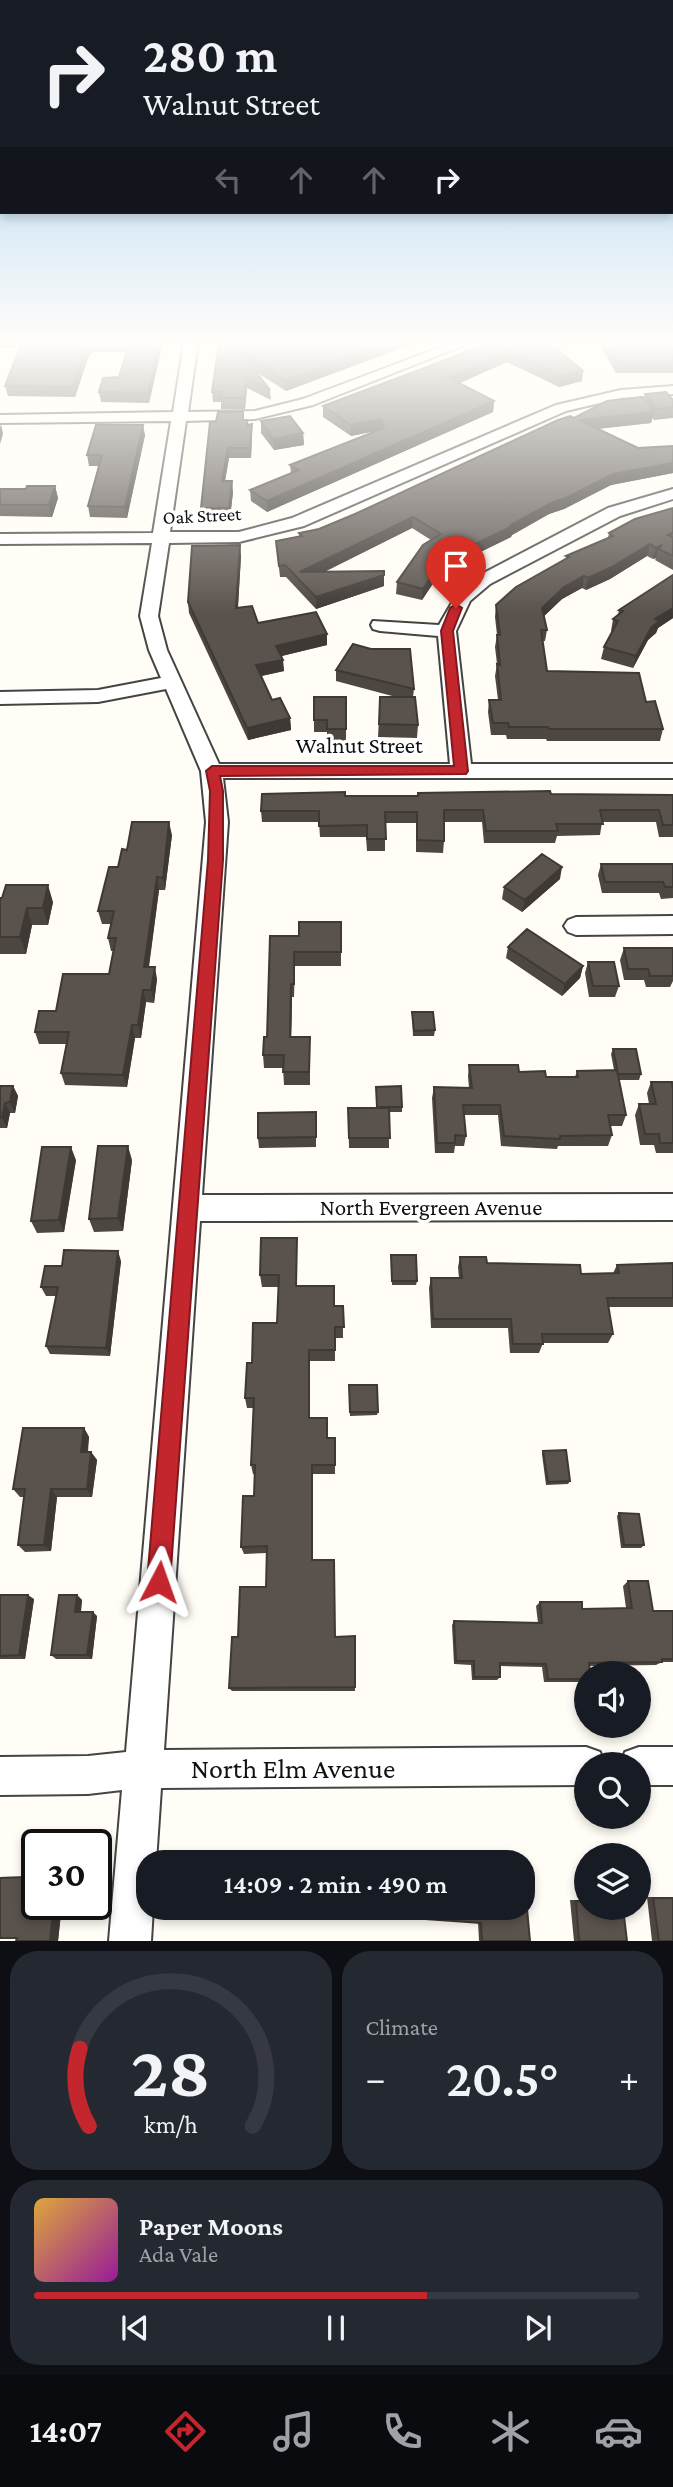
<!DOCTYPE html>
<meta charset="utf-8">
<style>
body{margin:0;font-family:"Crimson Pro",serif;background:#242831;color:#f1f3f6;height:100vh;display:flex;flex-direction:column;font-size:26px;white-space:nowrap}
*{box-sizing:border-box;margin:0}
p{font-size:23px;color:#9ea1a6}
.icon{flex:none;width:38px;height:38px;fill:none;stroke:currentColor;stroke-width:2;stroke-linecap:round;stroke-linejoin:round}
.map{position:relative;height:1941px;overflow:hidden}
.panel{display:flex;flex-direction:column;gap:10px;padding:10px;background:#0d0f14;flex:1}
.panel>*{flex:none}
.guide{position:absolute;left:0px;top:0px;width:674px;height:214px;box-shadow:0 4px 10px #0003;background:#171b24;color:#f1f3f6;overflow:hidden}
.tools{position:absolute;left:574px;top:1661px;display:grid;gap:14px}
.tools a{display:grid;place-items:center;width:77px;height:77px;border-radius:50%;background:#171b24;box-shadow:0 4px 10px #0003;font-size:35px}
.speed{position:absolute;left:21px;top:1829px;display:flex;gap:14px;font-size:35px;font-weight:700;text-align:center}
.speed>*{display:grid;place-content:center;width:91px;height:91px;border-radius:50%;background:#171b24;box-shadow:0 4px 10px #0003;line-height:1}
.speed .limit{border:4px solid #111;border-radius:10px;background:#fff;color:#111}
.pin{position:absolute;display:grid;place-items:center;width:60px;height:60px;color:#fff;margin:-72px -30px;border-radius:50% 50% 50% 0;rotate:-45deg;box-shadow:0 0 7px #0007}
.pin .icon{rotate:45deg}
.me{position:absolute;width:77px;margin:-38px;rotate:4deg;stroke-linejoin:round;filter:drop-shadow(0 0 5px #0008)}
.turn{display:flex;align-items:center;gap:24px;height:147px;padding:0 28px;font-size:32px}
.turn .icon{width:91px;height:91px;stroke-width:2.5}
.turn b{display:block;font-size:49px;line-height:60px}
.lanes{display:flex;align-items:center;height:66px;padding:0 28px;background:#0003;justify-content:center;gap:35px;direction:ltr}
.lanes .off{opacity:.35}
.big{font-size:52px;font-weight:600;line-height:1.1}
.panel .tile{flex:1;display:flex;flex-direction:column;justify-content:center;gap:10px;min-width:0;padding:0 24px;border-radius:28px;background:#242831}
.panel .dial{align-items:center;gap:0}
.dial svg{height:182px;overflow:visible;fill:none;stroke:#363941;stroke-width:7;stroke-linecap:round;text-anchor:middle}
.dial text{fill:#f1f3f6;stroke:none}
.song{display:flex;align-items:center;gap:21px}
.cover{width:84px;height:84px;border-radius:10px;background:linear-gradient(135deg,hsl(40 70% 55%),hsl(300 70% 35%))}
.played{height:7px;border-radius:4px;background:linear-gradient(90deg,#c4262e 65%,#363941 65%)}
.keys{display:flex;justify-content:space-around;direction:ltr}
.heat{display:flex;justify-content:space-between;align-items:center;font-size:38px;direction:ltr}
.panel .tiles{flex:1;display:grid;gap:10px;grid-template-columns:1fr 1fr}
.tile:last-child{grid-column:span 2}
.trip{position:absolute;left:136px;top:1850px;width:399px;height:70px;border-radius:28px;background:#171b24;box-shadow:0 4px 10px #0003;font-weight:600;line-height:70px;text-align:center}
.tabs{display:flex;height:112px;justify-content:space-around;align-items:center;background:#090b0e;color:#9ea1a6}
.tabs .icon{width:49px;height:49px}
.tabs .selected{color:#c4262e}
.tabs b{font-size:32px;color:#f1f3f6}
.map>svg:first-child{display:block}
</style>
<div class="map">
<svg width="673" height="1941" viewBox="0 0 673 1941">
<rect width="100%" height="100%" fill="#fffdf5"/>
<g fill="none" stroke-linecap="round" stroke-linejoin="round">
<!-- minor casing -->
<g stroke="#444" stroke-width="4">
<path id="minor" d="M184 342H198L188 412 255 411 303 399 454 342H472L313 405 255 419 186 421 170 532H239L292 518 556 405 621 390 673 386V394L621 398 566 411 304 526 239 542 169 543 158 616 167 650 219 764H450L438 636 380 631 373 629 371 625 373 621 439 625 457 594 478 576 608 508 673 489V499L620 516 490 584 470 601 456 631 471 764H673V778H223L228 822 202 1195 673 1194V1220L200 1221 164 1750 586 1747 600 1752 604 1764H586V1785L161 1788 156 1862H149V1908H153L151 1941H109L122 1790 88 1794 0 1795V1757L88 1756 126 1752 206 822 201 771 166 689 98 702 0 704V692L98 690 161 678 149 650 140 616 152 543 0 544V534L153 533 171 421 0 423V415L173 412Z
M673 916V934L576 935 568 932 564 926 568 920 576 917Z
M639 1747H673V1785H639V1764H621L625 1752Z"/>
</g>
<!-- minor -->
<use href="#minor" fill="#fff" fill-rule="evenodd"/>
</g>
<!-- wall -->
<path fill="#4d4742" d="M0 342H163L149 403 101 402 99 392 119 377 126 352H94L89 355 75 397 8 396 5 386 19 348H0Z
M219 342H418L286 391 256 372 270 390 271 400 247 388 245 409H221V402H213L212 392Z
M487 342 583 371 582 381 559 387 507 362 460 383 494 401 493 412 267 512 251 501 250 490 291 473 290 465 375 431 351 436 323 417V406L443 361Z
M598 342H673V373H616Z
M645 394 673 407V418L654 420 652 418 651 423 597 429 638 448 673 446V473L611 485 564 509 549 514 512 535 511 537 464 560 438 576 422 600 396 594 397 582 431 540 412 528 324 572 384 586 316 609 286 577H280L276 541 299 536V533L319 529 355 514 574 418 644 400Z
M247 420V425L252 434 251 458H229L225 481 233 492 230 518H202L201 508 210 422Z
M261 421 303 433 304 445 274 450 261 433Z
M145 435 127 518 90 517 88 506 99 466H89L87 455Z
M55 486 58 498 52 517 0 516V489H26Z
M673 508V570L655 560 656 558 653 559 647 556 610 579 586 590 582 588 562 599 544 616 547 630 545 641H543L547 671 646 702 663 729 660 741H547L546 739H507L506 735H491L488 712 489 700H498L495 676 497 664 495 647 497 635 495 617 496 605 566 559V556L608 538 609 533Z
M241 556 238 608 258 623 327 645 282 656 284 671 261 676 272 700 290 718 291 730 248 740 189 613 188 602Z
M673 575V618L658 628 656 633 648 640 633 668 601 659 604 647 612 632 611 631 613 619 618 615 619 610Z
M336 670 414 689 413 697 418 725 417 738 378 737 380 697H396L336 681Z
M314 697H346V741H327V732H314Z
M551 794 673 795V837H659L656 822H602L600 835 557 836 555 843H484L482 822H444V841L443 853 416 852V823H385V851H367L366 837H320L319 822H262L261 811 345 796Z
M172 835 165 890H159L149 967 157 979 154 1003 146 1002 141 1038H135L127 1087 65 1085 61 1073 66 1044H39L35 1032 56 1011 109 974 113 951H111L108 938 111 924H102L98 911 118 867Z
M601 864H673V898L661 899 659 893H602L598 875Z
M560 879 522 912 502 899 504 887Z
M0 898 53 902 48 925H32L26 954H0Z
M341 922V966H295L294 997H292L291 1037 310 1050V1085H284L283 1068H264L263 1055 299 936Z
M508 947 583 966 580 978 562 996 506 958Z
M624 948H673V981L670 987H646L644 980H624L620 960Z
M588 962 619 986 615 997H589L585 973Z
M412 1012 435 1030 434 1036H413Z
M613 1049 641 1074 639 1080H619L626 1115 622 1126H610L612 1135 608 1146H558L557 1149 501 1146 498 1115H464L466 1136 464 1146H455L454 1153H435L432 1098 434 1087 469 1088 468 1076 469 1065 519 1072 546 1077H575L577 1071 614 1070 611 1054Z
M651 1082 673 1089V1153H656L654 1145H640L635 1115 639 1104H649L647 1093Z
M0 1086H13L18 1096 15 1113H10L7 1128H0Z
M376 1092 402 1107V1112H389V1148H349L348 1108H376Z
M316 1112V1147L259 1148 258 1138Z
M76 1160 64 1232 37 1233 31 1221Z
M132 1160 123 1231 94 1232 89 1219Z
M297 1250V1286L334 1306H343V1338H335V1361H310L309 1418 327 1438 335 1465V1474H313V1560L335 1637 355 1687V1691H232L229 1688 238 1637 266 1587 267 1553 244 1554 241 1547 254 1496 255 1474H253L251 1465 254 1408H247L245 1398 252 1363 277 1323 279 1287H262L260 1275Z
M391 1255 417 1281 416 1285H392Z
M460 1257 487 1263 581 1274 613 1273 617 1265 673 1263V1307H608L613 1334 608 1343H543L539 1353H510L508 1328H431L429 1288 431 1278H459L458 1267Z
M121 1261 110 1356 50 1354 46 1346 56 1296H46L41 1287Z
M349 1385 378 1412 377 1415 350 1416Z
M84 1428 89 1437 88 1452H91L97 1460 92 1497H57L51 1551 25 1552 18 1545 24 1497H20L13 1489Z
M543 1451 570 1481 568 1484 546 1485 542 1454Z
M619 1513 644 1545 641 1548H621L617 1516Z
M628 1581 653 1611H673V1662H662L656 1665 589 1666 586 1673 585 1682H544L542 1667 500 1666V1677L497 1680H472L471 1665 454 1664 452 1625 454 1621 538 1623 536 1606 540 1602 582 1609 626 1608 623 1586Z
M0 1595 34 1599 25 1659H0Z
M77 1595 82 1600 81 1612 97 1616 92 1659H56L51 1655Z
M37 1876V1904H62L58 1941 17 1938H0V1877Z
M523 1897 526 1898 530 1941H479L478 1922 412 1918 410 1916V1908H523Z
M647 1897H673V1941H652Z
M570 1900H586V1908L627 1941H574Z"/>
<!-- shaded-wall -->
<path fill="#3f3936" d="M93 342 94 352 89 355 75 397 73 387 87 345Z
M159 342H163L149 403 148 393Z
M391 342H418L286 391 285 381Z
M509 351 507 362 448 388 449 378Z
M583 371 582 381 559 387 560 376Z
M246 377 247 388 245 409V398Z
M494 401 493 412 267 512V501Z
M654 412 651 423 577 431 579 420Z
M381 419V430L351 436V425Z
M1 424 3 434 0 444V427Z
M252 424V434L251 458 250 448Z
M143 425 145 435 127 518 125 507Z
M303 433 304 445 274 450 273 439Z
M228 448 229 458 223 492 222 481Z
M673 463V473L611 485 564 509 549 514 512 535 511 537 464 560 438 576 422 600 423 589 439 565 465 549 551 503 613 474Z
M232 481 233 492 230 518 229 508Z
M55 486 58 498 52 517 49 505Z
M413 517 412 528 302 583 300 572Z
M650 544 647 556 610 579 586 590 588 578Z
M240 545 241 556 237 620 236 608Z
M662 545 658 549 656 558 653 559 656 548Z
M384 575V586L316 609V597Z
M584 576 582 588 562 599 540 620 542 608 564 587Z
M673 608V618L658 628 656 633 648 640 633 668 636 656 655 619Z
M327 634V645L277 657 276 646Z
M283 660 284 671 257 677 256 665Z
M290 718 291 730 248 740 247 728Z
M169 822 172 835 165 890 163 878Z
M562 867 560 879 522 912 525 900Z
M157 877 159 890 147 979 144 967Z
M48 885 53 902 48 925 43 908Z
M27 908 32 925 26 954 20 937Z
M583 966 580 978 562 996 565 984Z
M155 967 157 979 154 1003 151 990Z
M291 984 292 997 291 1050 290 1037Z
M143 990 146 1002 141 1038 138 1025Z
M132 1025 135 1038 127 1087 123 1075Z
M13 1086 18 1096 15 1113 10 1102Z
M5 1103 10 1113 7 1128 2 1118Z
M128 1146 132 1160 123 1231 118 1218Z
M71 1147 76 1160 64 1232 59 1220Z
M118 1251 121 1261 110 1356 106 1348Z
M84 1428 89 1437 86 1460 81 1452Z
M91 1452 97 1460 92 1497 87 1489Z
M51 1489 57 1497 51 1551 44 1545Z
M28 1595 34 1599 25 1659 19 1655Z
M77 1595 82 1600 80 1616 75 1612Z
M93 1612 97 1616 92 1659 87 1655Z
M54 1904H62L58 1941H50Z"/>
<!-- building -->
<path fill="#5a524d" stroke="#3f3936" stroke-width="2" d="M22 342H159L148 393 99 392 103 378 119 377 129 345H125L126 342H93L87 345 73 387 5 386Z
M219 342H391L285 381 241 352 270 390 246 377 245 398H220L222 392H212Z
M487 342H543L556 348 583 371 560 376 509 351 449 378 494 401 267 501 250 490 299 470 290 465 384 428 381 419 351 425 323 406 443 361Z
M606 342H673V363H618Z
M666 392 673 400V407L656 409 645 394Z
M642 397 654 412 579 420 638 448 673 446V463L613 474 566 498 551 503 511 525 513 526 465 549 439 565 423 589 397 582 423 545 441 534 413 517 300 572 384 571V575L316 597 285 565 279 566 276 541 302 536 299 533 319 529 355 514 558 420 570 416 574 418 607 401Z
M218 412H243V420H247V425L252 424 250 448H228L222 481H232L229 508H201L210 422H216Z
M290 416 303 433 273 439 261 421Z
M96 425H143L125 507 88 506 102 455H87Z
M27 486H55L49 505H0V489H26Z
M673 508V533L668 535 673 537V556L658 549 662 545 656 548 650 544 612 567 588 578 584 576 564 587 542 608 547 630H541L547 671 639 673 646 702 655 701 663 729H549L548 727H509L508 723H493L489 700H501L497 664 500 665 497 635H500L496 605 516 587 569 557 566 556 613 536 609 533 635 519Z
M240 545 236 608 252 606 258 623 316 612 327 634 276 646 283 660 256 665 272 700 280 698 290 718 247 728 188 602 192 546Z
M673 575V608L655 619 659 621 651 628 636 656 604 647 618 621 613 619 623 611 619 610Z
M353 644 371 649H410L414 689 336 670Z
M314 697H346V729H327V720H314Z
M380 697H415L418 725 379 724Z
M550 791 551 794 673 795V825H663L659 810H600L603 824H556L558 831H486L483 810H444V841L417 840V812H385L386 839H367V825L319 826V811H261L262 794 345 792V796H418V793Z
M132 822H169L163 878 157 877 144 967H155L151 990H143L138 1025H132L123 1075 61 1073 69 1032H35L39 1011H56L63 974H109L116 938H108L114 911H98L109 867H118L122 849 127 850Z
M542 854 562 867 525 900 504 887Z
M601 864H673V887H665L663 882H605Z
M6 885H48L43 908H27L20 937H0V898H2Z
M299 922H341V952H294V984H291L290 1037H310L309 1072H283L284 1055H263L264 1037H267L270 936H299Z
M527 929 583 966 565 984 508 947Z
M624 948H673V976H650L648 969H628Z
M588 962H614L619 986H593Z
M412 1012H433L435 1030 414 1031Z
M613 1049H636L641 1074H618Z
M469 1065H518L519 1072 545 1071 546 1077H578L577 1071 617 1070 626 1115H608L612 1135 560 1136V1139L504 1136 500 1105H463L466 1136 455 1135V1143H437L434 1087 472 1088Z
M651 1082H672L673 1089V1143H660L659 1134H645L639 1104H656Z
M0 1086H13L10 1102 5 1103 2 1118H0Z
M401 1086 402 1107H377L376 1087Z
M348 1108H389L390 1138H349Z
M316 1112V1137L258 1138V1113Z
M98 1146H128L118 1218 89 1219Z
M42 1147H71L59 1220 31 1221Z
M261 1238H297L296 1286H334V1306H343L344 1327H335V1350H309V1418H327V1438H335V1465H312V1560H334L335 1637 355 1636V1687L229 1688 232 1637H238L240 1587H266L267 1546 241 1547 243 1496H254L255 1465H251L254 1398H245L247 1363H252L253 1323H277L279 1275H260Z
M64 1250 118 1251 106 1348 46 1346 58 1287H41L45 1266H62Z
M391 1255H416L417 1281H392Z
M460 1257H486L487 1263 580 1265 581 1274 619 1273 617 1265 673 1263V1298H607L613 1334H542L543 1344H513L511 1319H433L431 1278H462Z
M349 1385H377L378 1412H350Z
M23 1428H84L81 1452H91L87 1489H51L44 1545H18L25 1489H13Z
M566 1450 570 1481 548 1482 543 1451Z
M619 1513 639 1514 644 1545H624Z
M628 1581H648L653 1611H673V1659H662V1662L589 1663 590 1673H586V1679H548L546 1664 500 1663V1677H474V1661H456L454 1621 542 1623 540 1602H582V1609L632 1608Z
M0 1595H28L19 1655 0 1656Z
M59 1595H77L75 1612H93L87 1655H51Z
M218 1856H314V1862H218Z
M37 1877V1904H54L50 1941H16L17 1938H0V1878Z
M523 1898H526L530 1941H482L481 1923 412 1918V1908H523Z
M653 1898H673V1941H659Z
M576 1901H586V1908H623L627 1941H579Z
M215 1908H314L313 1913H215Z"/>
<!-- sky -->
<linearGradient id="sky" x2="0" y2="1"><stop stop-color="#95c6ee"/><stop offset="0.56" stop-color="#fffefa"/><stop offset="1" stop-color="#fffefa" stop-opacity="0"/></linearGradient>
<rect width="673" height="613" fill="url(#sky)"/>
<!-- route -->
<path fill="#c4262e" stroke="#7f191e" stroke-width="2" d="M456 604 462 608 453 631 468 771 466 774 220 776 223 791V860L170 1582 167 1590 159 1594 150 1590 147 1582 208 860 210 791 206 771 212 766H454L441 631 450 608Z"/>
<g text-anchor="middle" stroke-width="7" stroke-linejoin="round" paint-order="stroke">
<!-- far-street labels -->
<g font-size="19" fill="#111" stroke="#fff">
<text transform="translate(202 515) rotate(-3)" y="7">Oak Street</text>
</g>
<!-- street labels -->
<g font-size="23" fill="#111" stroke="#fff">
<text x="359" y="753">Walnut Street</text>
<text x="431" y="1215">North Evergreen Avenue</text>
</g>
<!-- near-street labels -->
<g font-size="28" fill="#111" stroke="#fff">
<text x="293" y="1778">North Elm Avenue</text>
</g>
</g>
</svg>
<div class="tools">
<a><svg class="icon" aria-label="sound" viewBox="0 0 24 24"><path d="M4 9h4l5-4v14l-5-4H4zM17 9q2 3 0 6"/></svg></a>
<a><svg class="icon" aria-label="search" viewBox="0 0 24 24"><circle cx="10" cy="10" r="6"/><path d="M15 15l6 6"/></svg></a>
<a><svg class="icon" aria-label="layers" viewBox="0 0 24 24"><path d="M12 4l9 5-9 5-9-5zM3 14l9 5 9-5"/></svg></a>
</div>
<div class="speed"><div class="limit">30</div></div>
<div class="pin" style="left:456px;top:608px;background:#d93025"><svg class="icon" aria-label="arrive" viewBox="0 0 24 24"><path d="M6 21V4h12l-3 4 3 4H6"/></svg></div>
<svg class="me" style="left:159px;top:1582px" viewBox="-20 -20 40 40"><path d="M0-17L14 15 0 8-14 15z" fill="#c4262e" stroke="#fff" stroke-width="4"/></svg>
<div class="trip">14:09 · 2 min · 490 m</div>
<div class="guide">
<div class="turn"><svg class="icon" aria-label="right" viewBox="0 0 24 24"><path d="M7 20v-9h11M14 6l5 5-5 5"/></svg><div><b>280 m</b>Walnut Street</div></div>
<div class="lanes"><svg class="icon off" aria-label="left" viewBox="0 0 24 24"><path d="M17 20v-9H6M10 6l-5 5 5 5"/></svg><svg class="icon off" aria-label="ahead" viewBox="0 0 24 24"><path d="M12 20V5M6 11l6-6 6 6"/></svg><svg class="icon off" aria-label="ahead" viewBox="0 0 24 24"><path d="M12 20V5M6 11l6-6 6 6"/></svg><svg class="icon" aria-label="right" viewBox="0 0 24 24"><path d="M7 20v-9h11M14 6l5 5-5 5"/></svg></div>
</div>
</div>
<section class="panel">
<div class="tiles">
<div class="tile dial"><svg viewBox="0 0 100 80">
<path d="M14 69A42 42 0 1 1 86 69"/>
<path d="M14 69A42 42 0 0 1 10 35" stroke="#c4262e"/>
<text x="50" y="56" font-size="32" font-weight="700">28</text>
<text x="50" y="72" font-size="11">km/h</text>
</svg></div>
<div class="tile"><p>Climate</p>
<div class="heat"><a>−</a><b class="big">20.5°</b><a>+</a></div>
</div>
<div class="tile">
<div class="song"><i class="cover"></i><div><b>Paper Moons</b><p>Ada Vale</p></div></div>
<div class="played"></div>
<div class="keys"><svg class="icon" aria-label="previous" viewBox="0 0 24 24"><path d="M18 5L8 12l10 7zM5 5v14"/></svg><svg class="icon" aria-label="pause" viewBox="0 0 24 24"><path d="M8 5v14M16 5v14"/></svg><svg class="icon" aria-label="next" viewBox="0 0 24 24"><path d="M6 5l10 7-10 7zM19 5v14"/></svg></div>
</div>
</div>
</section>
<nav class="tabs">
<b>14:07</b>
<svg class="icon selected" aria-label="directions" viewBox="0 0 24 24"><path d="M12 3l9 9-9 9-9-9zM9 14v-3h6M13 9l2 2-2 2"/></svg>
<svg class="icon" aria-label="music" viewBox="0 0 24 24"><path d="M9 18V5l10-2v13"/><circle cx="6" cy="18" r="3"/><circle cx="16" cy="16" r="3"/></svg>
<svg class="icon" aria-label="phone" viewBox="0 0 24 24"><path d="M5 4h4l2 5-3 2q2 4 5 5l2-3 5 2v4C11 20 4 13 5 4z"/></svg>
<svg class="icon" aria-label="climate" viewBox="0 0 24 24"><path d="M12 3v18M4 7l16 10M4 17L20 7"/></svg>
<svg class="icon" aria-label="car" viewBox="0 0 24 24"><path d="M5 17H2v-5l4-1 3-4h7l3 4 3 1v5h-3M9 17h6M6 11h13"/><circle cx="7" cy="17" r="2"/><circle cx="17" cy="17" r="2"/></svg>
</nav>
